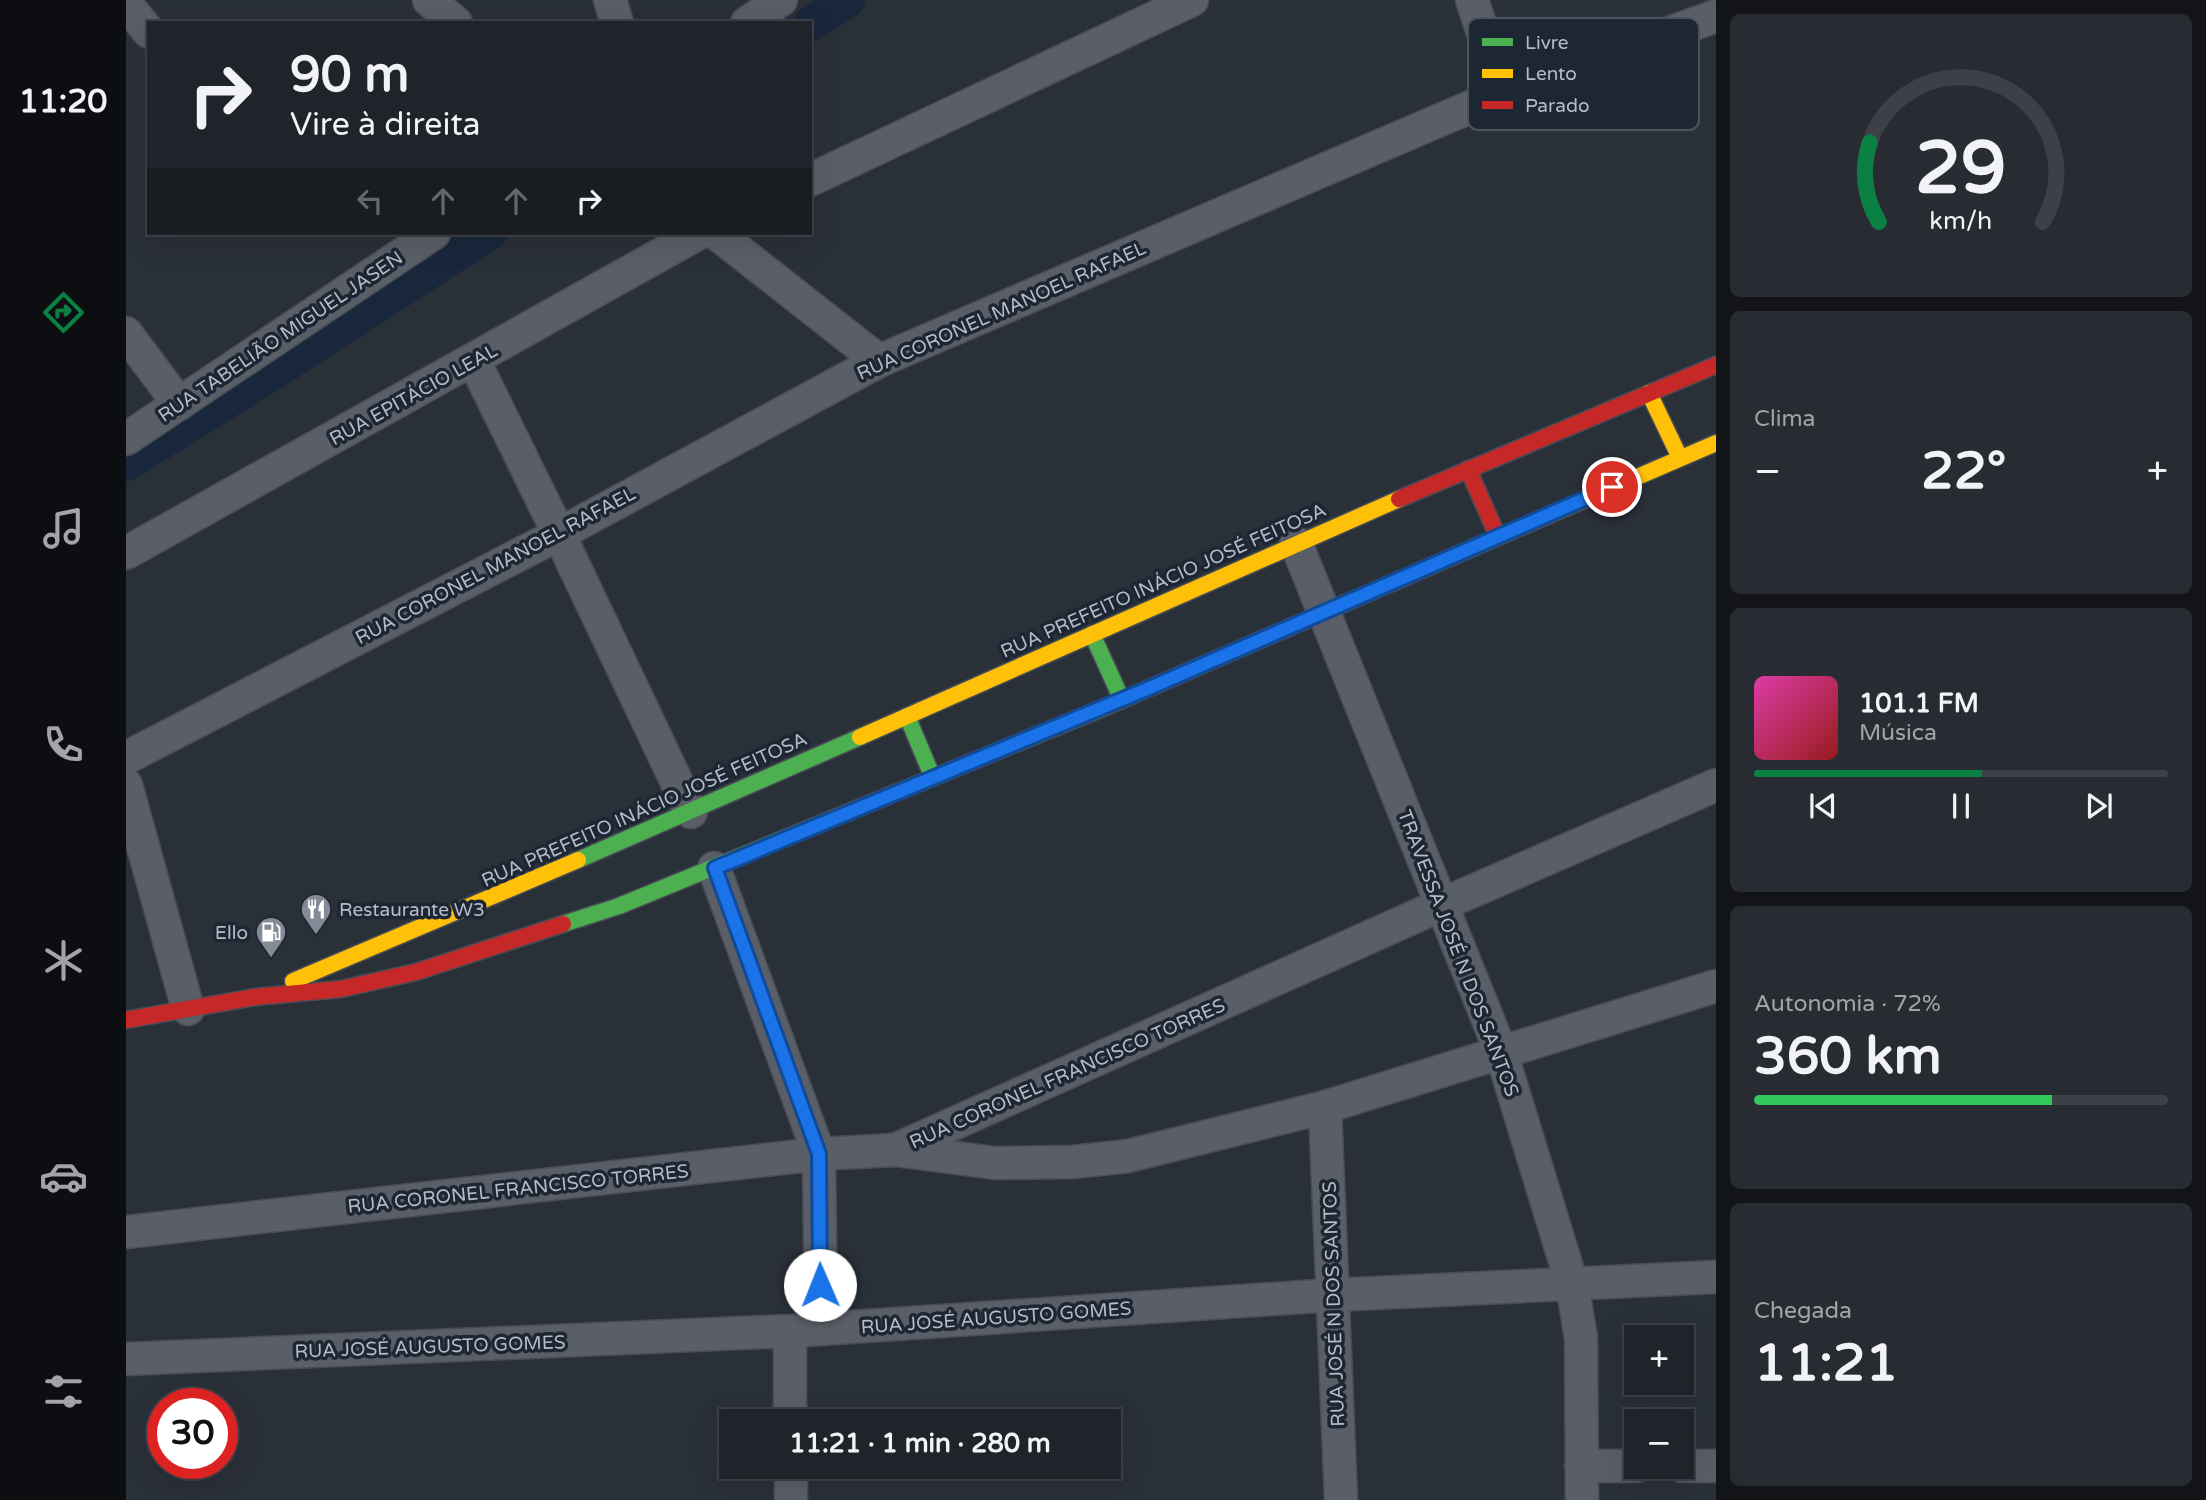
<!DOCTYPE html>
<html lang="pt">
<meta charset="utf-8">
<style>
body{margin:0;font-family:"Varela Round",sans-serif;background:#282c32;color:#f1f3f6;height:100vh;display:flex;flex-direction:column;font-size:26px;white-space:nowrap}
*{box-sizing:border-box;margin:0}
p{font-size:23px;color:#a2a4a8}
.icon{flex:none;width:38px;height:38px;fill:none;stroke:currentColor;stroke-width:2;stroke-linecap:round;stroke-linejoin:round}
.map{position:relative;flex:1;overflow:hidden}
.panel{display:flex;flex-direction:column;gap:14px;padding:14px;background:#121417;width:490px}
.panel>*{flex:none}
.guide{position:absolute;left:21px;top:21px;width:665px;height:214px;border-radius:0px;box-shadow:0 7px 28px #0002,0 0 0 2px #3d4147;background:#20242a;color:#f1f3f6;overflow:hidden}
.buttons{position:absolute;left:1498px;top:1325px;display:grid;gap:14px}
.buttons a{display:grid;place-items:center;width:70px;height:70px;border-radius:0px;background:#20242a;box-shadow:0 7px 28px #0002,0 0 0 2px #3d4147;font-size:35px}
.speed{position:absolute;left:21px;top:1388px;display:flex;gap:14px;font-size:35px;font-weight:700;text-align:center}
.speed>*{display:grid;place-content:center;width:91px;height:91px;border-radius:50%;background:#20242a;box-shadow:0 7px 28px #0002,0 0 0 2px #3d4147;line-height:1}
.speed .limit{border:10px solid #d22;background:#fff;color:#111}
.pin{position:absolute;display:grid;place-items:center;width:60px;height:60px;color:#fff;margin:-30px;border:4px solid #fff;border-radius:50%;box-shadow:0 2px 7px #0007}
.me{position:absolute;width:77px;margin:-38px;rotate:359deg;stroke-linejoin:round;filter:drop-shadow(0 0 5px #0008)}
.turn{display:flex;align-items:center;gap:24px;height:147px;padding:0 28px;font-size:32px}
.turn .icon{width:91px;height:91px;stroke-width:2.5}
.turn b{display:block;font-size:49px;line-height:60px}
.lanes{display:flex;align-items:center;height:66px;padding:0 28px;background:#0003;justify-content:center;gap:35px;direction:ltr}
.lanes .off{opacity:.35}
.big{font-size:52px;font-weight:700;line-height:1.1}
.panel .card{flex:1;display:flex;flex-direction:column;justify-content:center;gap:10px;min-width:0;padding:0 24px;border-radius:10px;background:#282c32}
.panel .dial{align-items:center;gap:0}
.dial svg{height:182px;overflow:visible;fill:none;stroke:#3d4147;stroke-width:7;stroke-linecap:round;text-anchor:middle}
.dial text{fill:#f1f3f6;stroke:none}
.song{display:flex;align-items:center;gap:21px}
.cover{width:84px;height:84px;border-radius:10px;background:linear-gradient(135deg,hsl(320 70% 55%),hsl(0 70% 35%))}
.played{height:7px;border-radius:4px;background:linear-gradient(90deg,#0b8043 55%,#3d4147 55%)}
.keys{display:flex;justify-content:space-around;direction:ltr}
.heat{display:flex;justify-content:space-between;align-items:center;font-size:38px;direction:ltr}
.charge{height:10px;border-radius:5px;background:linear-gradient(90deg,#34c759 72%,#3d4147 0)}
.trip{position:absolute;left:593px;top:1409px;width:402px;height:70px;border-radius:0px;background:#20242a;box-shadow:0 7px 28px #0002,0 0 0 2px #3d4147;font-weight:700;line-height:70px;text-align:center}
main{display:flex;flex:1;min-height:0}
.tabs{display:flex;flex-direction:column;width:126px;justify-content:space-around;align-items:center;background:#0d0e11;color:#a2a4a8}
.tabs .icon{width:49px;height:49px}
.tabs .on{color:#0b8043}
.tabs b{font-size:32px;color:#f1f3f6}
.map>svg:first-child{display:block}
</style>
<main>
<nav class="tabs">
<b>11:20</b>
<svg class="icon on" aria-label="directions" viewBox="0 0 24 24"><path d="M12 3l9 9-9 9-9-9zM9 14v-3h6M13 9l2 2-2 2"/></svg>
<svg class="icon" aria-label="music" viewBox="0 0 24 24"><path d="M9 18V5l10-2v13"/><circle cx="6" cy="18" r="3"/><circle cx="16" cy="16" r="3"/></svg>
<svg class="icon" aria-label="phone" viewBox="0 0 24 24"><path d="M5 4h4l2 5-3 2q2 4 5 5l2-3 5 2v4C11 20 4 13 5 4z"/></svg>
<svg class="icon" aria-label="climate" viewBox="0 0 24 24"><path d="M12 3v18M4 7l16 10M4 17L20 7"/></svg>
<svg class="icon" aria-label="car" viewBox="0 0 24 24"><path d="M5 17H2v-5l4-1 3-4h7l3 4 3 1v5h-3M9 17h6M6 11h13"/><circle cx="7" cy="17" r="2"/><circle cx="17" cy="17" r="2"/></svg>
<svg class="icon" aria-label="filters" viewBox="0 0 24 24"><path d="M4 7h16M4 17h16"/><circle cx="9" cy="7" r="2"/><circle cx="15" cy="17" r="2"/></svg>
</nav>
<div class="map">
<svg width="1590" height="1500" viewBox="0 0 1590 1500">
<rect width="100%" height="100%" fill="#2a3038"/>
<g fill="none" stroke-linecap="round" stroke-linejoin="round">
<!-- canal -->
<path stroke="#19273c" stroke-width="35" d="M684 24 722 0
M0 464 151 370 363 233"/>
<!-- street casing -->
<g stroke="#484c55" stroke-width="35">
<path id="street" d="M303 0 330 23
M484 0 491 23
M1346 0 1377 93
M0 4 23 32
M621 23 655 0
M684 180 1066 0
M590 233 753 361
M0 333 53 404
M348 361 433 534 565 812
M0 439 308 233
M1170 543 1375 1052 1446 1284 1455 1338 1456 1500
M0 553 573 233
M0 758 433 534 753 361 1377 93 1590 16
M0 785 62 1009
M588 868 693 1154 695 1328
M1199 1107 1215 1500
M769 1150 869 1163 946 1162 1002 1156 1199 1107 1590 986
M0 1232 693 1154 769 1150 1317 904 1590 785
M664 1331V1421
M0 1359 664 1331 1207 1295 1590 1277
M665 1466V1500
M1455 1466H1510
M1556 1466H1590"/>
</g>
<!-- fast casing -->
<g stroke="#484c55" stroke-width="19">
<path id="fast" d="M966 634 996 700
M781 716 807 778
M452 860 734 737
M437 924 493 906 982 706"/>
</g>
<!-- slow casing -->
<g stroke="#484c55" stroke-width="19">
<path id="slow" d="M1523 393 1554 458
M1349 547 1590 443
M734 737 1273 499
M167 981 452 860"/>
</g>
<!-- jam casing -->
<g stroke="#484c55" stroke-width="19">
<path id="jam" d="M1342 469 1372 537
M1273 499 1590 365
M982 706 1349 547
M0 1020 129 997 215 989 290 972 437 924"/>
</g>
<!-- street -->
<use href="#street" stroke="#5a5e66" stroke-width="32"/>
<!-- fast -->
<use href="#fast" stroke="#4caf50" stroke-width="16"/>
<!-- slow -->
<use href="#slow" stroke="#ffc107" stroke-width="16"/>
<!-- jam -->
<use href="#jam" stroke="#c62828" stroke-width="16"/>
</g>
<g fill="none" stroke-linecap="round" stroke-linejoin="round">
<!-- route casing -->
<g stroke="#114b97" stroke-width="18">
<path id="route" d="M694 1285 693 1154 589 868 1021 689 1486 487"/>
</g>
<!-- route -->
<use href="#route" stroke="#1a73e8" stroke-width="12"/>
</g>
<!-- icons -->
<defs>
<g id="restaurant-pin" transform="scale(1.575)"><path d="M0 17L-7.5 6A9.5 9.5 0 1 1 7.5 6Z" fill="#848b96" stroke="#1d2633"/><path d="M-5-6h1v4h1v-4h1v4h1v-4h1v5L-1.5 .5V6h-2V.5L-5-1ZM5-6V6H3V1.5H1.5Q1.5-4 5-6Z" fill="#fff"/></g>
<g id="fuel-pin" transform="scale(1.575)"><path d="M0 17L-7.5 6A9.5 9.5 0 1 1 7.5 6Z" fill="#848b96" stroke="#1d2633"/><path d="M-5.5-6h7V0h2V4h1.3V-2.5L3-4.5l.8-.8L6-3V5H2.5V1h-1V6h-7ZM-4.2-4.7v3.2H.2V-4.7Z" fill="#fff"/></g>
</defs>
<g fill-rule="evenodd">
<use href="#restaurant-pin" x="190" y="909"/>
<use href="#fuel-pin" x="145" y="932"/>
</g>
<g text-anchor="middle" stroke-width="7" stroke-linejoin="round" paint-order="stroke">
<!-- street labels -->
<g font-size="19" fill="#b4bcc9" stroke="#1d2633">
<text transform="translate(875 310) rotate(-24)" y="7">RUA CORONEL MANOEL RAFAEL</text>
<text transform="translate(154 336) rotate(-34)" y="7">RUA TABELIÃO MIGUEL JASEN</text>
<text transform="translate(287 394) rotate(-29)" y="7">RUA EPITÁCIO LEAL</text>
<text transform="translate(369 565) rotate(-28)" y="7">RUA CORONEL MANOEL RAFAEL</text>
<text transform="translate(1037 580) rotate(-24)" y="7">RUA PREFEITO INÁCIO JOSÉ FEITOSA</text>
<text transform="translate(518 809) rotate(-24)" y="7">RUA PREFEITO INÁCIO JOSÉ FEITOSA</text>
<text transform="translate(1333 953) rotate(69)" y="7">TRAVESSA JOSÉ N DOS SANTOS</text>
<text transform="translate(941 1073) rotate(-24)" y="7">RUA CORONEL FRANCISCO TORRES</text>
<text transform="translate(392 1188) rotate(-6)" y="7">RUA CORONEL FRANCISCO TORRES</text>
<text transform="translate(1207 1304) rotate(-92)" y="7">RUA JOSÉ N DOS SANTOS</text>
<text transform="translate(870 1317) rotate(-4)" y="7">RUA JOSÉ AUGUSTO GOMES</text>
<text transform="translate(304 1346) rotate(-2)" y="7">RUA JOSÉ AUGUSTO GOMES</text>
</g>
<!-- poi labels -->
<g font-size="19" fill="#b4bcc9" stroke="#1d2633" text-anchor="start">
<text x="213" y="916">Restaurante W3</text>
<text x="122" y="939" text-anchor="end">Ello</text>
</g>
</g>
<!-- legend -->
<rect x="1342" y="18" width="231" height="112" rx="10" fill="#1d2633" stroke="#4a5360" stroke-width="2"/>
<rect x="1356" y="38" width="31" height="8" fill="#4caf50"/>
<rect x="1356" y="69" width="31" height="9" fill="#ffc107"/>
<rect x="1356" y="101" width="31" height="8" fill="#c62828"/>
<g font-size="19" fill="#b4bcc9">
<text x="1399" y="49">Livre</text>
<text x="1399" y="80">Lento</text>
<text x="1399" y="112">Parado</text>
</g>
</svg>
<div class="buttons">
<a>+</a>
<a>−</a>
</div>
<div class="speed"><div class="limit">30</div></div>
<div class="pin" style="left:1486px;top:487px;background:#d93025"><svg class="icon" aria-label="arrive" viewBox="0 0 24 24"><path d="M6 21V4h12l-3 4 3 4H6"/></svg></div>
<svg class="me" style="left:694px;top:1285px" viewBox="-20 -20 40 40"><circle r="19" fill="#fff"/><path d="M0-13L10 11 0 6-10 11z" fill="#1a73e8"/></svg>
<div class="trip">11:21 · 1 min · 280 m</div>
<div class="guide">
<div class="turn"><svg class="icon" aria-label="right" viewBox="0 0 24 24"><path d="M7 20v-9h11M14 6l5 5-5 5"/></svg><div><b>90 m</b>Vire à direita</div></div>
<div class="lanes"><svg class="icon off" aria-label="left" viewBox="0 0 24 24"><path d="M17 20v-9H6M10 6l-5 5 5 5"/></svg><svg class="icon off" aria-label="ahead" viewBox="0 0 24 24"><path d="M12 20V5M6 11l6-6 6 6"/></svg><svg class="icon off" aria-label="ahead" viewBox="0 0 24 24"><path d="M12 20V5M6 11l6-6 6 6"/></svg><svg class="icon" aria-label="right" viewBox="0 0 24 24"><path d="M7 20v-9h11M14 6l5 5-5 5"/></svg></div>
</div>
</div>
<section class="panel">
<div class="card dial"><svg viewBox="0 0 100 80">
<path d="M14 69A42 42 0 1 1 86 69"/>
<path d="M14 69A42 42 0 0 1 10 34" stroke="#0b8043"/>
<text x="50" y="56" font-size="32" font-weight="700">29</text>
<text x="50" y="72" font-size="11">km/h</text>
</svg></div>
<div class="card"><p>Clima</p>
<div class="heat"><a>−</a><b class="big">22°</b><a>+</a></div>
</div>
<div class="card">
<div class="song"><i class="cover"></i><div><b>101.1 FM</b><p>Música</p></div></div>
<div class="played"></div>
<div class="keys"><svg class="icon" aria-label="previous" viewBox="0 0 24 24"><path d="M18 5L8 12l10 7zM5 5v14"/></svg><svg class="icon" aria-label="pause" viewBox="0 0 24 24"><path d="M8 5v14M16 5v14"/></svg><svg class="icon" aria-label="next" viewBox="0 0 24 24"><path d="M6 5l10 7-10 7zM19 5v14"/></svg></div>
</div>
<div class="card"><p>Autonomia · 72%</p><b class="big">360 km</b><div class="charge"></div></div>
<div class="card"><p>Chegada</p><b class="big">11:21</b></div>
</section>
</main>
